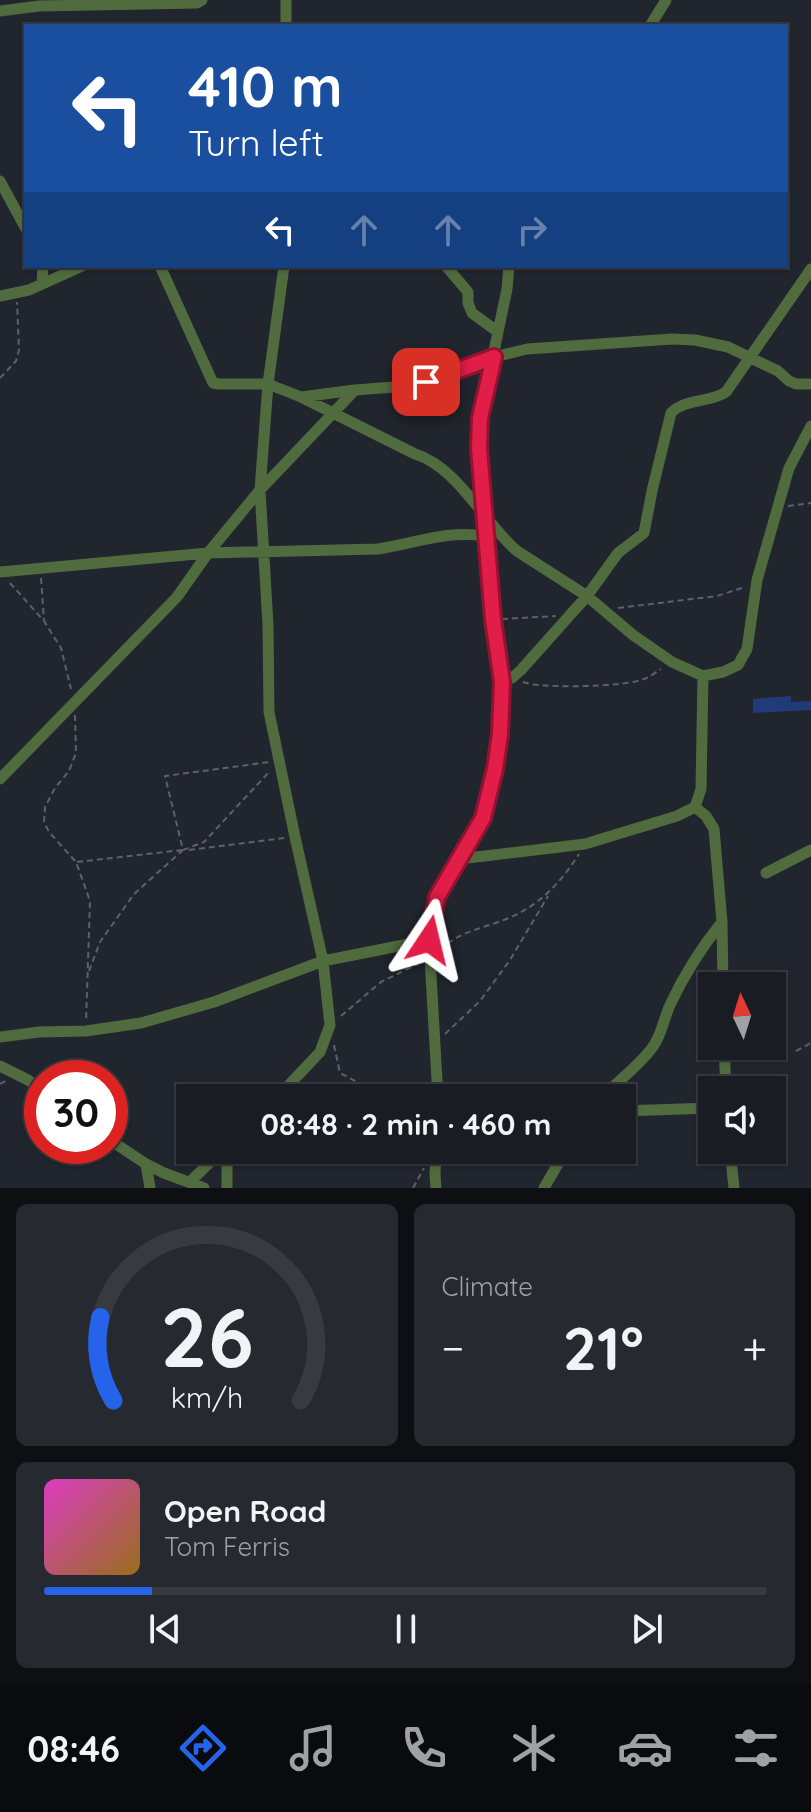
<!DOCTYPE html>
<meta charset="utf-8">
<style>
body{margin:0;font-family:Quicksand,sans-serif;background:#26292f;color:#f1f3f6;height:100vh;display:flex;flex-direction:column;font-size:30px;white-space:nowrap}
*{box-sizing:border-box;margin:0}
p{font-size:26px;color:#9fa1a5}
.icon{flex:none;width:44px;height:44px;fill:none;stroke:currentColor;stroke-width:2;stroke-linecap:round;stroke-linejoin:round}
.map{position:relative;height:1188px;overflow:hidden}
.side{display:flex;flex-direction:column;gap:16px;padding:16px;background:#0e0f13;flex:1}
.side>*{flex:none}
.guide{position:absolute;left:24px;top:24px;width:764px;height:244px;border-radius:0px;box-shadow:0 2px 6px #0004,0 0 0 2px #373a40;background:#1a4fa0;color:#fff;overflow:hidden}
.needle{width:52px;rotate:356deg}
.buttons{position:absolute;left:698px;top:972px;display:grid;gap:16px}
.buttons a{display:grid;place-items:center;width:88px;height:88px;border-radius:0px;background:#191c22;box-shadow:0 2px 6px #0004,0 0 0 2px #373a40;font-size:40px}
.speed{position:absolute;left:24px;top:1060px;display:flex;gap:16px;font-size:40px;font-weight:700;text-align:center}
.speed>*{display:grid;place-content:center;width:104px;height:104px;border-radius:50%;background:#191c22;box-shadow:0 2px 6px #0004,0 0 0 2px #373a40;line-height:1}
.speed .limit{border:12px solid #d22;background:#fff;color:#111}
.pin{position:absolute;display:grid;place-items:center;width:68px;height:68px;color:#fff;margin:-34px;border-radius:16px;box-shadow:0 4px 12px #0006}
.me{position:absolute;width:88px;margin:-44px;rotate:10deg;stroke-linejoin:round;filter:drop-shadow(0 0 6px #0008)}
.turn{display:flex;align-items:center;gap:28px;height:168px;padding:0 32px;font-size:36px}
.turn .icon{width:104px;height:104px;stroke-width:2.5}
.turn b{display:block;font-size:56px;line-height:68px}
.lanes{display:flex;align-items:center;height:76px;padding:0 32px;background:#0003;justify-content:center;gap:40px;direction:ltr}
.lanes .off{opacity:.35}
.big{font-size:60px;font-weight:700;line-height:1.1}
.side .tile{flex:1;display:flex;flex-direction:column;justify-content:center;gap:12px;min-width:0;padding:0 28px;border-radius:12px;background:#26292f}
.side .dial{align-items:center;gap:0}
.dial svg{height:208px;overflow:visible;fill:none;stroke:#373a40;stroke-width:7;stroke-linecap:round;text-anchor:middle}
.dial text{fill:#f1f3f6;stroke:none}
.song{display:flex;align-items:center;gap:24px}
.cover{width:96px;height:96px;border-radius:12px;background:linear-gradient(135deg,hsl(310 70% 55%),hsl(40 70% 35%))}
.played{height:8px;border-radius:4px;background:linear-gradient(90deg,#2563eb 15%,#373a40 15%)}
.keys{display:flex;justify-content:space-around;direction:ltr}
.heat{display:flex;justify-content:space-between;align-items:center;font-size:44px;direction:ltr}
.side .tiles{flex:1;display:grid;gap:16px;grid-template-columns:1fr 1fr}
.tile:last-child{grid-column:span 2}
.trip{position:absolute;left:176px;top:1084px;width:460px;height:80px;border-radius:0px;background:#191c22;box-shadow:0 2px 6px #0004,0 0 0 2px #373a40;font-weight:700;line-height:80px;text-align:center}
.tabs{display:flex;height:128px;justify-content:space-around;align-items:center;background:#0a0b0e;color:#9fa1a5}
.tabs .icon{width:56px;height:56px}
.tabs .current{color:#2563eb}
.tabs b{font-size:36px;color:#f1f3f6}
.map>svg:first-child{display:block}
</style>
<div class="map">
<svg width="811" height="1188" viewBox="0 0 811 1188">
<rect width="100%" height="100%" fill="#21252d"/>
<!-- building -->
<path fill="#203a7a" d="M791 696V702L811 701V710L753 713V699Z"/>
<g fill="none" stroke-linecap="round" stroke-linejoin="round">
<!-- path -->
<path stroke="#5e6169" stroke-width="2" stroke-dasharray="6 4" stroke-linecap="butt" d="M0 378 16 361 19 350 17 302
M788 506 811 503
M41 578 44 620
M10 583 44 621 61 648 71 689
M618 608 717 596 745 587
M502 619 556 616
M523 682C543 689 624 687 644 679 650 677 656 672 661 669
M75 715 76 753 69 771 55 788 45 807 44 822 49 832 76 862 90 901 86 1022
M183 850 204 842 270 771
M189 850 285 838
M77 862 182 850
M440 950C459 931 485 928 509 918 540 905 561 882 579 854
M89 971 100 942 134 894 183 850 165 776 270 762
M341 1016 381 982 418 964
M445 1034 480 1001 510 960 548 896
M334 1045 340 1073 372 1090 379 1098
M796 1051 811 1043
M0 1084 7 1080
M419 1150 425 1161
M413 1188 424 1168"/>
<!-- street -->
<path stroke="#506c3e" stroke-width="11" d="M286 0V26
M0 11 39 6 197 3 202 0
M650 26 666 0
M0 181 26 229
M160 266 213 383 219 384H268L301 397 415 454C458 467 484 523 517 551L587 596 633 635 672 662 703 676 723 672 738 665 747 649 757 580 789 468 811 426
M446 266 468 292V303L472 313 498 332
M42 284 43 266
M0 296 29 290 82 266
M301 397 355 390 407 386 426 382 494 357 527 349 672 339 695 340 728 347 778 371 789 381 796 384H811
M0 572 208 553 378 549C419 543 443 530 486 536
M502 682 512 678 521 670 587 596 618 553 644 533 652 491 671 413C685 398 710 403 726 392L811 269
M0 779 177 597 208 553 260 490 355 390
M695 807 706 816 714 829 722 922 723 986
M459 859 585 844 677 816 695 807 701 789 703 676
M766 873 811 850
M0 1037 39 1032 86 1031 141 1023 214 1002 323 961 429 940
M724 1046 726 1090
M0 1066 28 1080 42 1090
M270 1098 287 1087 320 1052 330 1025 323 961 295 837 269 712 268 625 260 490 268 384 284 266
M438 1098 429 940 433 913 437 897 444 883 483 818 495 769 500 734 502 682 493 619 479 448 480 418 507 289 509 266
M602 1098C618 1080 641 1065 654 1045 662 1033 664 1018 670 1005 684 975 701 948 722 922
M622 1111 712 1108
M110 1140 146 1164 164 1173 204 1188
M436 1150 435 1175 436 1188
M730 1150 734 1188
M146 1164 150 1188
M190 1182 212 1160 218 1150
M227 1188V1150
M544 1188 566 1150"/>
</g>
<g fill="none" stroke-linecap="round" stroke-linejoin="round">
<!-- route casing -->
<g stroke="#92132f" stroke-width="20">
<path id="route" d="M426 382 494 357 480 418 479 448 493 619 502 682 500 734 495 769 483 818 437 897 429 940"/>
</g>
<!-- route -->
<use href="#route" stroke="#e11d48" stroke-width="14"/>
</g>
</svg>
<div class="buttons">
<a><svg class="needle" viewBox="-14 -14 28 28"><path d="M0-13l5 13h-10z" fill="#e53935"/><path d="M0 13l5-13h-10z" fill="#9fa1a5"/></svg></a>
<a><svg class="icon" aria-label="sound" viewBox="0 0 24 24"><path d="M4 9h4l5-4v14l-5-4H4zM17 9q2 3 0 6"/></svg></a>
</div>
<div class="speed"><div class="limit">30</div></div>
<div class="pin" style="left:426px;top:382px;background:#d93025"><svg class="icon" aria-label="arrive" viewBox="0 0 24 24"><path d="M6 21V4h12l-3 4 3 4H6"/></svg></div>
<svg class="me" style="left:429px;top:940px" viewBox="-20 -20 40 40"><path d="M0-17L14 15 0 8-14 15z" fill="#e11d48" stroke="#fff" stroke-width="4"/></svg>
<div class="trip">08:48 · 2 min · 460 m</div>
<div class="guide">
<div class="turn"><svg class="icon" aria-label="left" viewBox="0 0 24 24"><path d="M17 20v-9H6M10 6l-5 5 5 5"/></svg><div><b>410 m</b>Turn left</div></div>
<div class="lanes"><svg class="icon" aria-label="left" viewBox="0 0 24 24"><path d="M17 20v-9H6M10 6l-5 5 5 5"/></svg><svg class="icon off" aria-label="ahead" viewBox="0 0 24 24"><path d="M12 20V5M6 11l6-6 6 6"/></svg><svg class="icon off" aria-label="ahead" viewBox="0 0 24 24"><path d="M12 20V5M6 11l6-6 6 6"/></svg><svg class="icon off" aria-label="right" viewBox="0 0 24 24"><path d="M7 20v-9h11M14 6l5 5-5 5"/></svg></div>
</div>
</div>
<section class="side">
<div class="tiles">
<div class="tile dial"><svg viewBox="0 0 100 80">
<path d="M14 69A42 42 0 1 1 86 69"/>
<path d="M14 69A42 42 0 0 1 9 37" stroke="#2563eb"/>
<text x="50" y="56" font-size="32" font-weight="700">26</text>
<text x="50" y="72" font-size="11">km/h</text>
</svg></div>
<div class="tile"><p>Climate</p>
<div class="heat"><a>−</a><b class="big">21°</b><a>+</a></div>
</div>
<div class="tile">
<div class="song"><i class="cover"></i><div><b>Open Road</b><p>Tom Ferris</p></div></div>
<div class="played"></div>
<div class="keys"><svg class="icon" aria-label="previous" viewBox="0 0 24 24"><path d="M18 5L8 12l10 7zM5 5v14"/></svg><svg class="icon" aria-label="pause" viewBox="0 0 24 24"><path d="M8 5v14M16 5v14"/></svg><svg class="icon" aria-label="next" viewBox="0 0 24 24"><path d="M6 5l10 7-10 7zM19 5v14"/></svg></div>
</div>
</div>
</section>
<nav class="tabs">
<b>08:46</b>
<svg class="icon current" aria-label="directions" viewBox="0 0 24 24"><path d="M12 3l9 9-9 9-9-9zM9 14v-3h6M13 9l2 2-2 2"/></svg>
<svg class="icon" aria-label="music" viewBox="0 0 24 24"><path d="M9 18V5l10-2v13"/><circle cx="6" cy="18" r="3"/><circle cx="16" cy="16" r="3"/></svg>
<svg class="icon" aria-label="phone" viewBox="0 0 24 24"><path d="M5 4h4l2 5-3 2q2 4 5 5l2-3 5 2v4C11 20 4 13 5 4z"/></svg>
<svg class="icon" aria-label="climate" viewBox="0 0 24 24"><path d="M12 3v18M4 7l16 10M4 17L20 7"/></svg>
<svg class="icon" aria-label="car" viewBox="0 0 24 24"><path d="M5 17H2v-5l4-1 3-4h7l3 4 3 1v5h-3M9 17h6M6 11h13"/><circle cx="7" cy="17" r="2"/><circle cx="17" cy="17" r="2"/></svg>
<svg class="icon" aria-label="filters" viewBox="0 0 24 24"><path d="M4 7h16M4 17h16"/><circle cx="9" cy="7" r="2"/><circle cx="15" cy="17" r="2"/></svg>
</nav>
